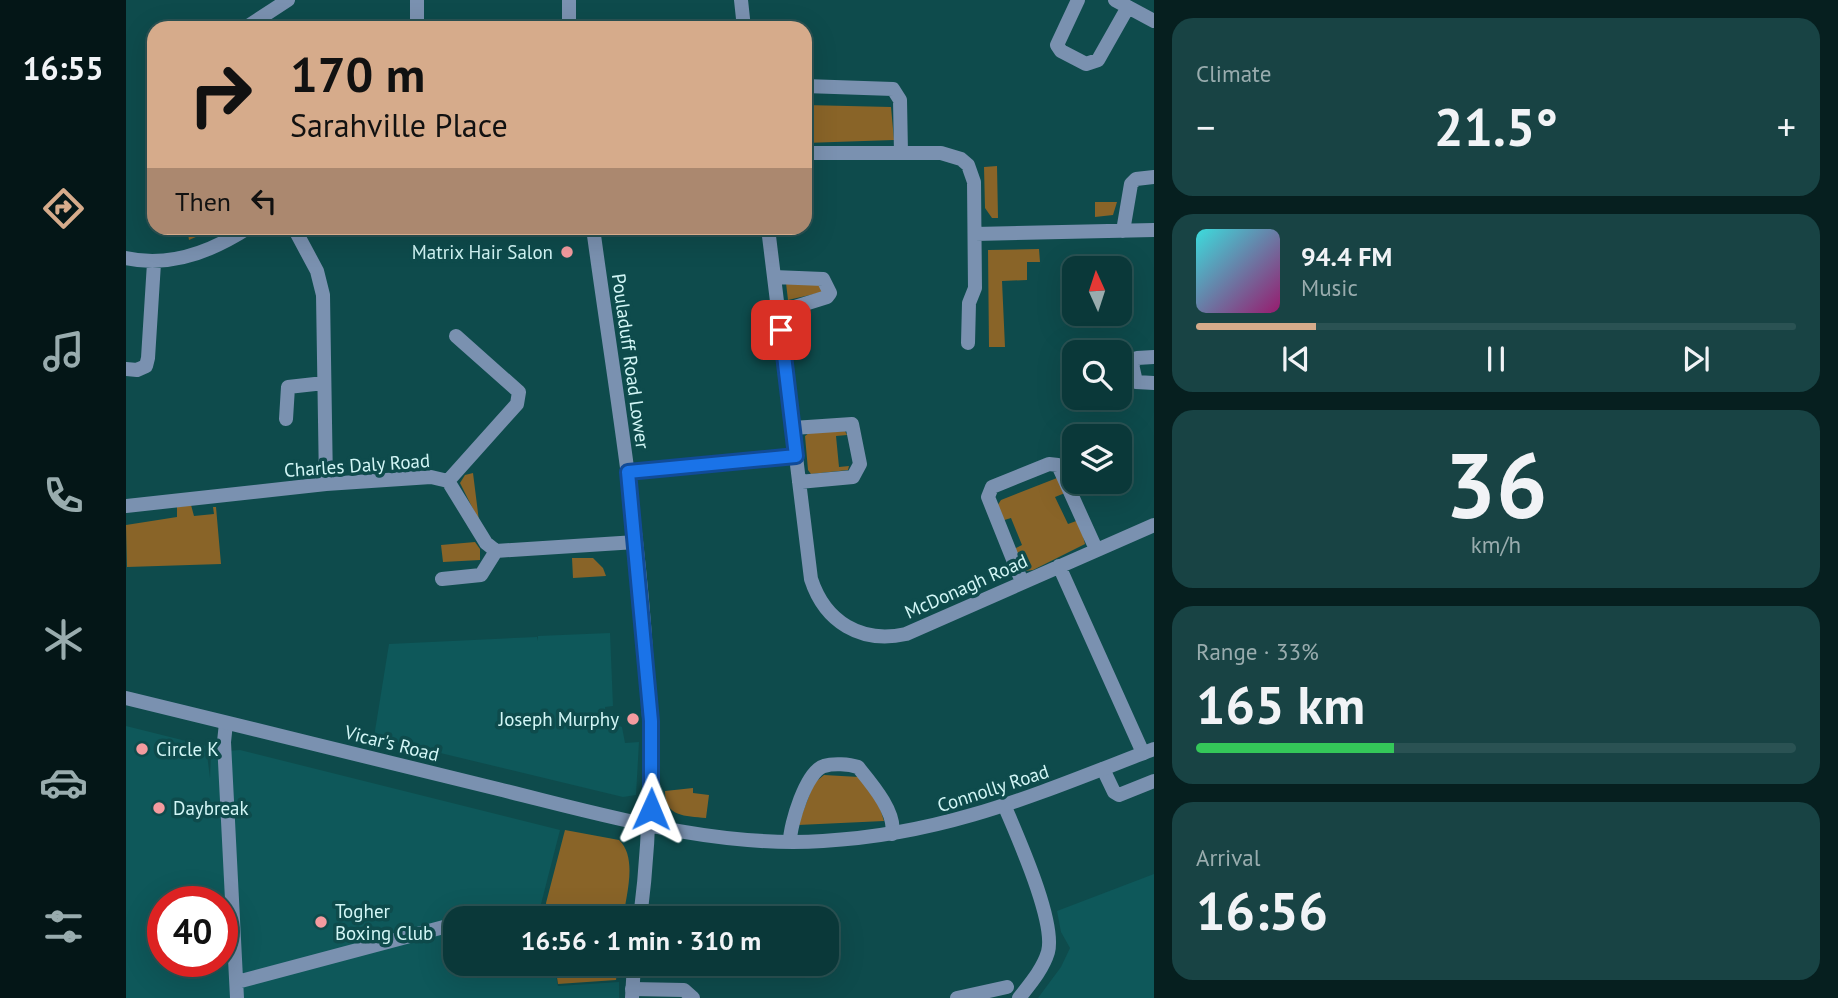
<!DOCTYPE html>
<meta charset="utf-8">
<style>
body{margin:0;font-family:"PT Sans",sans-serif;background:#184344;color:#f1f3f6;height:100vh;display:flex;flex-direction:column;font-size:26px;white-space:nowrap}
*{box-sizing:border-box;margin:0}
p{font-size:23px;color:#99acae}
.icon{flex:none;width:38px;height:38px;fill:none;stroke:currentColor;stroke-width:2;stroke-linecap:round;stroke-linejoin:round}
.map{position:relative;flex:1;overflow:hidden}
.details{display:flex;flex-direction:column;gap:18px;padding:18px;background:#061f1f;width:684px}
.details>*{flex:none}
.banner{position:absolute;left:21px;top:21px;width:665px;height:214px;border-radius:21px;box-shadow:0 7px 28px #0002,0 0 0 2px #2a5253;background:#d6ab8b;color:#111;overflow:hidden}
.needle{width:46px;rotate:357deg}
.tools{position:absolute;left:936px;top:256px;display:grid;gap:14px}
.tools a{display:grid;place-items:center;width:70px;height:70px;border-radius:14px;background:#0a3839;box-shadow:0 7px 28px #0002,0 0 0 2px #2a5253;font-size:35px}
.speed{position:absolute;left:21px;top:886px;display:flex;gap:14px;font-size:35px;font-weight:700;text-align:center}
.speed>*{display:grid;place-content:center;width:91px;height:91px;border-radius:50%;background:#0a3839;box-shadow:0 7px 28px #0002,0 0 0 2px #2a5253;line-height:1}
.speed .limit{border:10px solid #d22;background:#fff;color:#111}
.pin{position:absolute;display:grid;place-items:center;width:60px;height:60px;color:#fff;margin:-30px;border-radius:14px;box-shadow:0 4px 10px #0006}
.me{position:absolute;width:77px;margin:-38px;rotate:1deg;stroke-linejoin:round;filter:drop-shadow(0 0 5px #0008)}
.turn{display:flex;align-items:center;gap:24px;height:147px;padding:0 28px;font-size:32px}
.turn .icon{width:91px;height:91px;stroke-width:2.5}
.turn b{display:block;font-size:49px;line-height:60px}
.then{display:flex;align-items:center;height:66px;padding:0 28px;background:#0003;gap:14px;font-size:26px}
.big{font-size:52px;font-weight:700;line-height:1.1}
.details .card{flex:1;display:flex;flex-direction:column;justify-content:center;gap:10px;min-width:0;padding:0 24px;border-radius:21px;background:#184344}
.details .dial{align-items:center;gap:0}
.dial b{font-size:91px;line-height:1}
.song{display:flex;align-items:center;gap:21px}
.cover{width:84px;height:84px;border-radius:10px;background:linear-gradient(135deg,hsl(180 70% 55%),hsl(320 70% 35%))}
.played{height:7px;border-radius:4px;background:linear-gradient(90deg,#d6ab8b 20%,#2a5253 20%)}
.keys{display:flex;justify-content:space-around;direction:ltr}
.heat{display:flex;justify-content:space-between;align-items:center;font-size:38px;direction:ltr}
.charge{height:10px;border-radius:5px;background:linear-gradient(90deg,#34c759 33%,#2a5253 0)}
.trip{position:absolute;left:317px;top:906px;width:396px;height:70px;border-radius:21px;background:#0a3839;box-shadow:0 7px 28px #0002,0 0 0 2px #2a5253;font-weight:700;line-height:70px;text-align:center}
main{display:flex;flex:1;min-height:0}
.dock{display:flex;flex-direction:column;width:126px;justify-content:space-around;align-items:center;background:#041617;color:#99acae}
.dock .icon{width:49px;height:49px}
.dock .selected{color:#d6ab8b}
.dock b{font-size:32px;color:#f1f3f6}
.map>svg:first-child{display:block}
</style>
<main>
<nav class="dock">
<b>16:55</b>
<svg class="icon selected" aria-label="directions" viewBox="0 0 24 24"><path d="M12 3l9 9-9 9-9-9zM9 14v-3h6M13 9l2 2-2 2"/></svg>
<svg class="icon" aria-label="music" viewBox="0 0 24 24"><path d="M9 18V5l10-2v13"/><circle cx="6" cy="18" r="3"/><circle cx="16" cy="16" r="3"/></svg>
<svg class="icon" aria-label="phone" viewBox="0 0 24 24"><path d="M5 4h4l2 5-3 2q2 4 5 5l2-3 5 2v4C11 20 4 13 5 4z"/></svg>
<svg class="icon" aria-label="climate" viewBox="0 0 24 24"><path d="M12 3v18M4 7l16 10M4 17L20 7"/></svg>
<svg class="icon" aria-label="car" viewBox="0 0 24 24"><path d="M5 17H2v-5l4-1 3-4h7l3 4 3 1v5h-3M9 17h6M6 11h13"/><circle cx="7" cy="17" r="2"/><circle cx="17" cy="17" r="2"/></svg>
<svg class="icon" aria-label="filters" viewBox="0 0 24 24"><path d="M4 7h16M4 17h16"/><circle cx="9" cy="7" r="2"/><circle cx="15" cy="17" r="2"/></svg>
</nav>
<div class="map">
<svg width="1028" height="998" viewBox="0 0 1028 998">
<rect width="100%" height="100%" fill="#0e4b4c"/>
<!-- built -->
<path fill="#0e585a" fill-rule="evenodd" d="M484 633 487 706 479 707 480 721 496 727 499 743 513 742 510 795 497 797 248 737 263 644 411 637 412 641V636Z
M0 726 80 746 84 778 85 752 114 750 434 830 415 904 418 919H329V964H427L432 986 493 982V998H0ZM37 901H96V961H37Z
M1028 874V998H912L935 967 944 948 935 932 931 911Z"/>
<!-- green -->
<path fill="#896428" d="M679 105 765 107 768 140 679 143Z
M871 166 872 218H866L859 208 858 167Z
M969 202H991L987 215 969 217Z
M61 228H90L63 240Z
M913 249 914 262H901V280L876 281 879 347H863L862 250Z
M690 280 697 292 662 300 660 283Z
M719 431 721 435 710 436 713 467 723 466 722 470 685 474 682 470 679 436 683 433Z
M347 473 353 521 334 483 339 475Z
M931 478 939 493 929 497 942 524 953 520 959 544 907 570 898 571 888 549 896 545 885 518 875 521 871 506 875 500Z
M65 505 68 516 88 514 87 507H90L95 564 1 567 0 525 51 517V507Z
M349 542 354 549V560L317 562 315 545Z
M446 558H467L477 568 480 576 447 578Z
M698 775 733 777 753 805 758 821 672 825 688 783Z
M567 788V793L583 795 580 818C559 816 539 817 539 791Z
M439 830 493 840C512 858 500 895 497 919H422L420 903Z
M429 964H492L490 980 432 984Z"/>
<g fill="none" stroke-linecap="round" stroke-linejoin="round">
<!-- minor -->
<path stroke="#7a91b0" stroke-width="14" d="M291 0V28
M615 0 618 28
M952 0 931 45 935 51 960 64 972 60 1002 7
M989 0 1028 21
M119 28 162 0
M679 86 767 89 774 100 775 153
M679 153H815L835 159 842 165 848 182 849 288 843 303 842 343
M168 228 191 271 197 295 200 484
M642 228 685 579C699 622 735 644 780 634L1028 525
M997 231 1005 184 1010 179 1028 177
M849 234 1028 230
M0 258C44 268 85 252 122 228
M648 277 697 279 704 293 701 297 653 312
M1028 357 1011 358 1006 364 1010 382 1028 383
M0 369 11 370 20 366 22 358 28 263
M160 419 162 387 198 383
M667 428 726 424 734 464 727 477 673 482
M502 472 670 456
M322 481 391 404 393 392 330 336
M0 506 200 484 305 477 322 481 360 543 370 551 510 542
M933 566 1017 753
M316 579 355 575 370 551
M896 582 862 497 866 487 923 464 932 465 970 549
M100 723 98 742 111 998
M977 769 988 792 993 795 1028 781
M879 807C892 838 930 922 922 952 917 969 904 984 893 998
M664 841C664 825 680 771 698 766 707 763 723 764 732 767 745 783 771 813 766 834
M111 982 329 924
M506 989 558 990 567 998
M831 998 881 987"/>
<!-- tertiary -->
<path stroke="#7a91b0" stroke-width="14" d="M443 0V28
M467 228C498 456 544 688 514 919
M0 698C124 728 248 759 372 789 478 815 587 848 697 841 822 834 913 793 1028 749
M506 998 508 964"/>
</g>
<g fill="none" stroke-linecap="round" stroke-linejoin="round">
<!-- route casing -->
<g stroke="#114b97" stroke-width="18">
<path id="route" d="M525 809V721L502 472 670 456 655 330"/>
</g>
<!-- route -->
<use href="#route" stroke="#1a73e8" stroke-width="12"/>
</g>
<!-- markers -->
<g fill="#f49b9f" stroke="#0e4b4c" stroke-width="2.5">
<circle cx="441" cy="252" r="7"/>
<circle cx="507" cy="719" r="7"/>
<circle cx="16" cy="749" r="7"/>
<circle cx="33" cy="808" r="7"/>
<circle cx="195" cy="922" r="7"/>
</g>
<g text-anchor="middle" stroke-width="7" stroke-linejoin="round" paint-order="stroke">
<!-- poi labels -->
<g font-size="19" fill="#d2f6f6" stroke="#0e4b4c" text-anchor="start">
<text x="427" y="259" text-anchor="end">Matrix Hair Salon</text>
<text x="493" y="726" text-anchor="end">Joseph Murphy</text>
<text x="30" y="756">Circle K</text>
<text x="47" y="815">Daybreak</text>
<text x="209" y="918">Togher<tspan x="209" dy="22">Boxing Club</tspan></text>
</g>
<!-- street labels -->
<g font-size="19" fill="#d2f6f6" stroke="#0e4b4c">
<text transform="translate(505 361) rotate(82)" y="7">Pouladuff Road Lower</text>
<text transform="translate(231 465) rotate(-4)" y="7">Charles Daly Road</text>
<text transform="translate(840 586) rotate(-24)" y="7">McDonagh Road</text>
<text transform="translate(266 743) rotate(14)" y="7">Vicar's Road</text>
<text transform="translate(867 788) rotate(-18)" y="7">Connolly Road</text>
</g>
</g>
</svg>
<div class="tools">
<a><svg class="needle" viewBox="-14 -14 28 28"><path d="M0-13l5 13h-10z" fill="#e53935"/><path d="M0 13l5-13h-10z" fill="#99acae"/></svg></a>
<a><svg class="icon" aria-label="search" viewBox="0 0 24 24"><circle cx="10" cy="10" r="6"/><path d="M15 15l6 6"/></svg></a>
<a><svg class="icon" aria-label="layers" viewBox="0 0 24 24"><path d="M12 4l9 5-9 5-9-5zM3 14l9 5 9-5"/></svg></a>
</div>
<div class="speed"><div class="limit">40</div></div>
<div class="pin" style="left:655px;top:330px;background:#d93025"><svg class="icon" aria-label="arrive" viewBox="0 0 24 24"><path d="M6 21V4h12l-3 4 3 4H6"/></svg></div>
<svg class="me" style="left:525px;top:809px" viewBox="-20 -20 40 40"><path d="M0-17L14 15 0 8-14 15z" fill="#1a73e8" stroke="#fff" stroke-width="4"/></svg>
<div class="trip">16:56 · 1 min · 310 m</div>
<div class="banner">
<div class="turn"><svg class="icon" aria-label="right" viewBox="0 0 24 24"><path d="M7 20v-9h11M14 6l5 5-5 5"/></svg><div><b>170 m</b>Sarahville Place</div></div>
<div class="then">Then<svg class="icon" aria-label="left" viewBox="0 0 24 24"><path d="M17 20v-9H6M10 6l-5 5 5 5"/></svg></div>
</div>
</div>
<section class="details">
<div class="card"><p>Climate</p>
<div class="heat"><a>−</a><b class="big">21.5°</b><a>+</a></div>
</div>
<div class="card">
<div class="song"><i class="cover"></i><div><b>94.4 FM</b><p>Music</p></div></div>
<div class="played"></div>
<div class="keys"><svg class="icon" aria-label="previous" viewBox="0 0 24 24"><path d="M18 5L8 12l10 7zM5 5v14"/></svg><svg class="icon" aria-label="pause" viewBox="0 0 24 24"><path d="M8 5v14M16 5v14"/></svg><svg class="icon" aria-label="next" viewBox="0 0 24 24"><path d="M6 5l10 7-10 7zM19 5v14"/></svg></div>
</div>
<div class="card dial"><b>36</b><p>km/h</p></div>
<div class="card"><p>Range · 33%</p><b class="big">165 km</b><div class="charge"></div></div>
<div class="card"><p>Arrival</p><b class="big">16:56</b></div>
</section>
</main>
